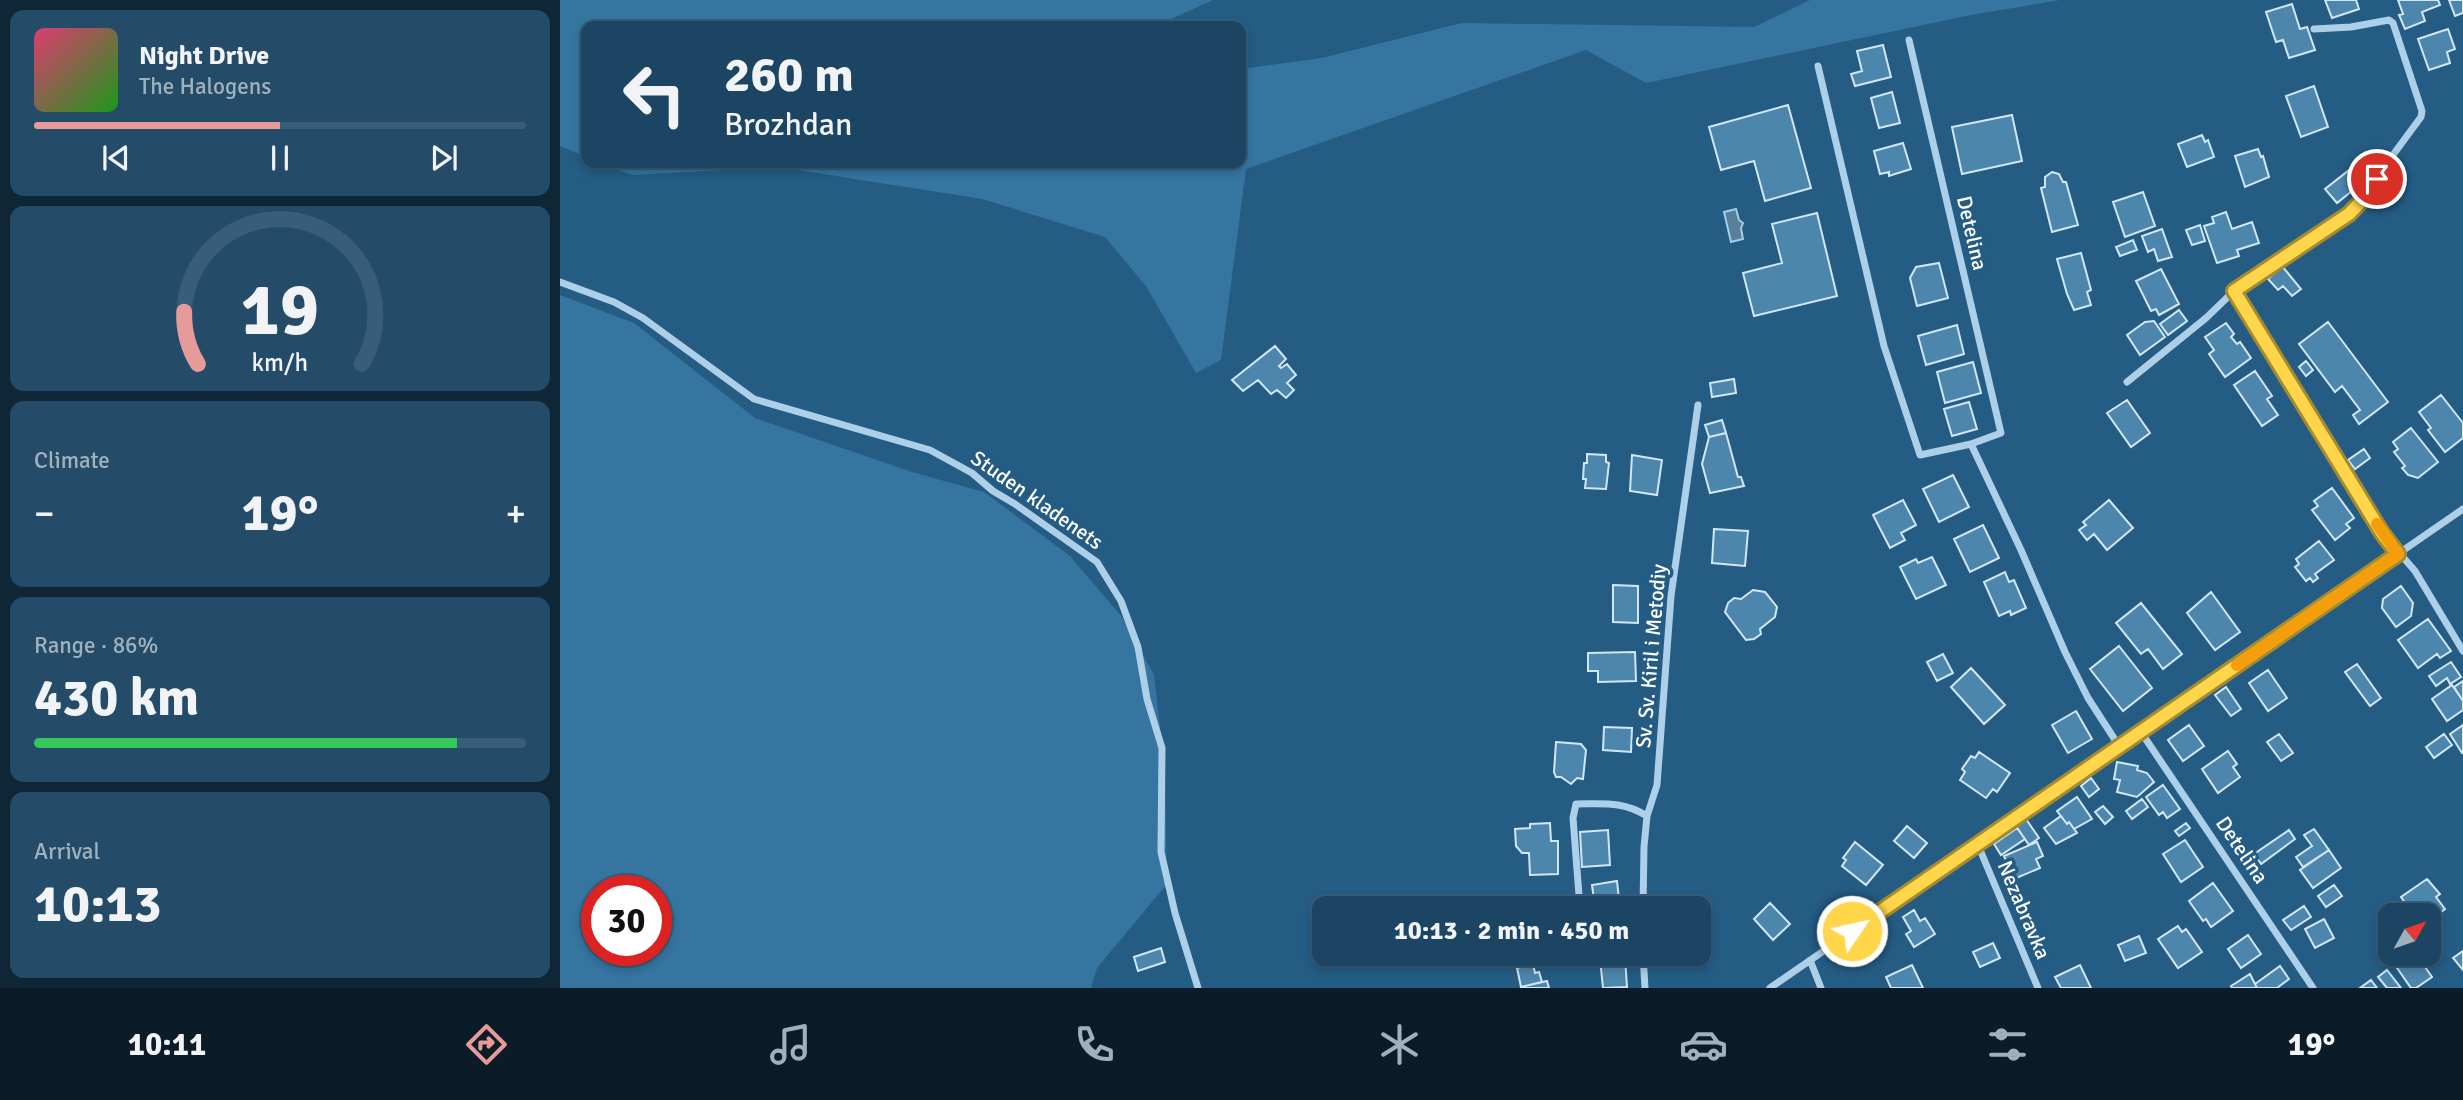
<!DOCTYPE html>
<meta charset="utf-8">
<style>
body{margin:0;font-family:Signika,sans-serif;background:#244c69;color:#f1f3f6;height:100vh;display:flex;flex-direction:column;font-size:26px;white-space:nowrap}
*{box-sizing:border-box;margin:0}
p{font-size:23px;color:#a0b1be}
.icon{flex:none;width:38px;height:38px;fill:none;stroke:currentColor;stroke-width:2;stroke-linecap:round;stroke-linejoin:round}
.map{position:relative;flex:1;overflow:hidden}
.side{display:flex;flex-direction:column;gap:10px;padding:10px;background:#0f2636;width:560px}
.side>*{flex:none}
.guide{position:absolute;left:21px;top:21px;width:665px;height:147px;border-radius:14px;box-shadow:0 4px 10px #0003,0 0 0 2px #395d78;background:#1b4563;color:#f1f3f6;overflow:hidden}
.needle{width:46px;rotate:50deg}
.controls{position:absolute;left:1818px;top:903px;display:grid;gap:14px}
.controls a{display:grid;place-items:center;width:63px;height:63px;border-radius:14px;background:#1b4563;box-shadow:0 4px 10px #0003,0 0 0 2px #395d78;font-size:35px}
.speed{position:absolute;left:21px;top:875px;display:flex;gap:14px;font-size:35px;font-weight:700;text-align:center}
.speed>*{display:grid;place-content:center;width:91px;height:91px;border-radius:50%;background:#1b4563;box-shadow:0 4px 10px #0003,0 0 0 2px #395d78;line-height:1}
.speed .limit{border:10px solid #d22;background:#fff;color:#111}
.pin{position:absolute;display:grid;place-items:center;width:60px;height:60px;color:#fff;margin:-30px;border:4px solid #fff;border-radius:50%;box-shadow:0 2px 7px #0007}
.me{position:absolute;width:77px;margin:-38px;rotate:56deg;stroke-linejoin:round;filter:drop-shadow(0 0 5px #0008)}
.turn{display:flex;align-items:center;gap:24px;height:147px;padding:0 28px;font-size:32px}
.turn .icon{width:91px;height:91px;stroke-width:2.5}
.turn b{display:block;font-size:49px;line-height:60px}
.big{font-size:52px;font-weight:700;line-height:1.1}
.side .widget{flex:1;display:flex;flex-direction:column;justify-content:center;gap:10px;min-width:0;padding:0 24px;border-radius:14px;background:#244c69}
.side .dial{align-items:center;gap:0}
.dial svg{height:182px;overflow:visible;fill:none;stroke:#395d78;stroke-width:7;stroke-linecap:round;text-anchor:middle}
.dial text{fill:#f1f3f6;stroke:none}
.song{display:flex;align-items:center;gap:21px}
.cover{width:84px;height:84px;border-radius:10px;background:linear-gradient(135deg,hsl(340 70% 55%),hsl(120 70% 35%))}
.played{height:7px;border-radius:4px;background:linear-gradient(90deg,#e69b98 50%,#395d78 50%)}
.keys{display:flex;justify-content:space-around;direction:ltr}
.heat{display:flex;justify-content:space-between;align-items:center;font-size:38px;direction:ltr}
.charge{height:10px;border-radius:5px;background:linear-gradient(90deg,#34c759 86%,#395d78 0)}
.trip{position:absolute;left:752px;top:896px;width:399px;height:70px;border-radius:14px;background:#1b4563;box-shadow:0 4px 10px #0003,0 0 0 2px #395d78;font-weight:700;line-height:70px;text-align:center}
.tab-bar{display:flex;height:112px;justify-content:space-around;align-items:center;background:#0b1c28;color:#a0b1be}
.tab-bar .icon{width:49px;height:49px}
.tab-bar .on{color:#e69b98}
.tab-bar b{font-size:32px;color:#f1f3f6}
main{display:flex;flex:1;min-height:0}
.map>svg:first-child{display:block}
</style>
<main>
<section class="side">
<div class="widget">
<div class="song"><i class="cover"></i><div><b>Night Drive</b><p>The Halogens</p></div></div>
<div class="played"></div>
<div class="keys"><svg class="icon" aria-label="previous" viewBox="0 0 24 24"><path d="M18 5L8 12l10 7zM5 5v14"/></svg><svg class="icon" aria-label="pause" viewBox="0 0 24 24"><path d="M8 5v14M16 5v14"/></svg><svg class="icon" aria-label="next" viewBox="0 0 24 24"><path d="M6 5l10 7-10 7zM19 5v14"/></svg></div>
</div>
<div class="widget dial"><svg viewBox="0 0 100 80">
<path d="M14 69A42 42 0 1 1 86 69"/>
<path d="M14 69A42 42 0 0 1 8 46" stroke="#e69b98"/>
<text x="50" y="56" font-size="32" font-weight="700">19</text>
<text x="50" y="72" font-size="11">km/h</text>
</svg></div>
<div class="widget"><p>Climate</p>
<div class="heat"><a>−</a><b class="big">19°</b><a>+</a></div>
</div>
<div class="widget"><p>Range · 86%</p><b class="big">430 km</b><div class="charge"></div></div>
<div class="widget"><p>Arrival</p><b class="big">10:13</b></div>
</section>
<div class="map">
<svg width="1903" height="988" viewBox="0 0 1903 988">
<rect width="100%" height="100%" fill="#245c84"/>
<!-- green -->
<path fill="#3575a0" fill-rule="evenodd" d="M0 0H653L596 26H26V157L0 146Z
M1250 0H1500L1411 15 1086 83 1026 50 686 169 661 360 636 373 586 286 545 237 422 199 219 167 72 175 41 163H681V69L762 58 902 23 1194 27Z
M0 295 74 323 195 418 352 472 424 492 510 556 562 617 594 675 605 772 607 884 537 968 531 988H0ZM37 891H96V950H37Z"/>
<!-- water -->
<path fill="#58809b" stroke="#a1cde9" stroke-width="2" d="M1176 209 1179 220 1183 223 1181 228 1183 239 1171 242 1164 212Z"/>
<!-- building -->
<path fill="#4c86ac" stroke="#d1e7f6" stroke-width="2" d="M1765 0H1796L1799 9 1772 18Z
M1838 0H1878L1880 5 1862 12 1865 21 1845 29 1839 15 1843 14Z
M1889 0H1903V13L1895 16Z
M1732 4 1740 29 1747 27 1755 50 1729 58 1723 40 1716 42 1706 12Z
M1888 29 1895 49 1887 52 1890 63 1869 70 1858 39Z
M1323 45 1331 77 1295 86 1291 74 1302 71 1297 51Z
M1754 86 1768 127 1741 137 1726 96Z
M1332 92 1340 123 1319 128 1311 98Z
M1228 105 1251 188 1205 201 1194 161 1161 170 1149 127Z
M1452 115 1462 161 1402 174 1392 127Z
M1642 135 1645 142 1648 140 1654 157 1627 167 1618 144Z
M1343 143 1351 169 1329 176V172L1320 174 1314 151Z
M1698 149 1701 157 1703 156 1709 177 1685 187 1675 156Z
M1793 167 1804 181 1777 203 1765 189Z
M1492 172 1499 174 1503 182H1506L1518 225 1492 232 1481 188 1485 187V177Z
M1583 192 1595 226 1565 237 1553 202Z
M1666 212 1672 229 1692 222 1699 243 1677 250 1679 256 1657 263 1644 226 1654 223 1652 217Z
M1257 213 1277 296 1194 316 1183 273 1222 263 1212 224Z
M1640 225 1645 241 1632 245 1626 230Z
M1602 229 1612 257 1598 261 1594 249 1588 252 1582 236Z
M1573 240 1577 250 1560 256 1556 247Z
M1521 253 1531 290 1527 292 1531 305 1514 310 1507 294 1497 259Z
M1379 263 1388 298 1357 306 1350 278 1356 267Z
M1722 266 1741 289 1732 296 1723 286 1718 290 1708 279Z
M1601 269 1619 304 1599 315 1596 309 1591 311 1576 281Z
M1619 310 1627 321 1608 335 1600 324Z
M1594 321 1605 337 1580 355 1567 335 1585 322Z
M1768 322 1828 402 1799 424 1793 415 1800 410 1782 386 1775 392 1739 344Z
M1666 323 1674 334 1671 337 1677 344 1680 342 1691 358 1665 377 1649 354 1654 350 1645 337Z
M1397 325 1404 354 1366 365 1358 336Z
M715 346 726 359 719 366 721 368 727 364 736 375 727 383 734 390 726 398 717 390 711 394 698 380 683 391 672 380Z
M1746 361 1753 370 1746 376 1739 367Z
M1413 362 1421 393 1385 403 1377 372Z
M1695 371 1712 396 1707 399 1718 415 1702 426 1674 385Z
M1174 379 1176 393 1152 397 1150 383Z
M1881 395 1903 423V438L1885 452 1868 430 1871 428 1859 412Z
M1567 400 1590 433 1571 447 1547 413Z
M1409 402 1417 429 1392 436 1384 409Z
M1162 420 1166 433 1149 437 1145 425Z
M1851 428 1878 462 1858 478 1848 475 1842 468 1845 466 1834 452 1838 449 1833 442Z
M1166 433 1178 477H1181L1184 486 1150 493 1142 464 1149 437Z
M1804 449 1810 458 1795 469 1788 460Z
M1027 454 1046 455V462L1049 463 1046 489 1025 488 1026 479H1023L1024 463H1027Z
M1072 455 1102 460 1097 495 1070 491Z
M1393 475 1409 507 1379 522 1363 489Z
M1772 488 1794 518 1786 524 1790 528 1775 540 1752 510 1758 506 1754 501Z
M1343 500 1356 525 1341 533 1345 540 1330 548 1313 515Z
M1549 500 1573 528 1547 550 1534 534 1527 540 1519 530 1526 525 1523 522Z
M1423 525 1439 558 1410 572 1394 539Z
M1154 529 1188 531 1185 566 1152 563Z
M1759 541 1774 560 1755 574 1758 578 1753 582 1750 578 1746 581 1735 567 1739 564 1736 559Z
M1372 557 1386 585 1356 599 1340 567 1356 559 1358 563Z
M1445 572 1449 582 1454 580 1466 608 1451 615 1450 611 1439 616 1424 582Z
M1053 585 1078 586V623L1053 622Z
M1841 586 1853 603 1851 616 1836 627 1822 608 1823 599Z
M1193 590 1205 592 1217 607 1215 617 1200 629 1201 634 1194 639 1186 640 1165 612 1168 603 1174 598 1181 599Z
M1651 592 1680 632 1655 650 1627 613Z
M1581 603 1622 654 1603 669 1588 649 1581 654 1556 623Z
M1868 619 1891 651 1880 658 1877 654 1858 668 1838 640Z
M1559 646 1592 688 1563 711 1530 669Z
M1075 652 1076 681 1038 682V671H1028V653Z
M1383 654 1393 673 1377 681 1367 662Z
M1891 662 1901 677 1890 684 1887 678 1876 686 1869 676Z
M1797 664 1821 698 1810 706 1785 672Z
M1411 668 1445 705 1424 724 1391 687Z
M1708 670 1727 698 1708 711 1689 683Z
M1903 681V701L1894 687Z
M1892 685 1903 701V710L1887 721 1872 699Z
M1666 687 1681 709 1671 716 1655 695Z
M1516 711 1532 739 1508 753 1492 725Z
M1629 725 1644 746 1623 761 1608 740Z
M1903 725V752L1902 753 1890 734Z
M1044 727 1072 728 1071 752 1043 750Z
M1719 734 1733 753 1721 761 1707 742Z
M1884 734 1892 745 1874 758 1866 747Z
M996 742 1021 744 1026 750 1023 779 1017 778 1011 784 1001 777H996L994 772Z
M1668 751 1677 764 1673 767 1680 777 1658 793 1642 769Z
M1419 752 1450 773 1437 792 1433 789 1426 798 1400 780 1405 772 1402 769 1411 756 1415 758Z
M1557 762 1578 766 1577 770 1587 773 1594 782 1577 797 1557 792 1560 780 1554 779Z
M1531 778 1539 789 1529 797 1521 786Z
M1603 785 1620 809 1607 818 1603 812 1599 815 1586 797Z
M1517 797 1532 819 1514 829 1509 822 1507 824 1497 811Z
M1582 799 1588 807 1572 819 1566 811Z
M1543 806 1553 817 1545 824 1535 812Z
M1501 816 1507 824 1509 822 1517 833 1496 844 1484 828Z
M1466 819 1479 838 1469 845 1456 826Z
M990 823 991 841H998V874L970 875 969 853H962L956 846 955 829 970 828V824Z
M1626 823 1630 828 1619 836 1615 831Z
M1347 826 1367 843 1354 858 1334 841Z
M1457 828 1465 839 1441 855 1434 844Z
M1754 829 1769 850 1743 867 1736 857 1752 846 1744 835Z
M1048 830 1050 865 1022 867 1020 832Z
M1729 830 1735 839 1701 864 1694 854Z
M1625 840 1643 867 1621 882 1603 854Z
M1295 842 1323 865 1306 885 1282 866 1286 860 1283 858Z
M1477 842 1483 856 1476 859 1480 868 1454 879 1444 856Z
M1769 850 1781 868 1753 888 1740 870Z
M1867 879 1880 894 1876 897 1885 909 1869 921V915H1859L1855 910 1852 912 1841 897Z
M1057 881 1060 908H1035L1032 885Z
M1653 883 1673 911 1651 927 1646 919 1643 921 1629 901Z
M1774 885 1782 896 1766 907 1758 896Z
M1210 903 1230 924 1213 940 1194 919Z
M1744 906 1751 917 1731 930 1723 920Z
M1354 910 1360 921 1365 918 1375 934 1354 947 1346 934 1351 931 1343 917Z
M1764 919 1774 938 1755 948 1745 929Z
M1618 926 1622 932 1626 929 1642 952 1618 968 1598 939Z
M1688 935 1701 954 1681 968 1668 949Z
M1579 936 1586 953 1565 961 1558 945Z
M1433 943 1440 958 1420 967 1413 952Z
M601 948 605 962 578 971 574 957Z
M1903 951V970L1893 958Z
M985 954H1015L986 960Z
M1107 954H1127L1114 962Z
M1852 954H1856L1872 977 1856 988H1851L1835 965Z
M1065 957 1067 987 1043 988 1040 959Z
M973 964 975 973 979 972 982 982 961 987 957 968Z
M1352 965 1363 988H1331L1326 977Z
M1520 965 1531 988H1501L1495 977Z
M1720 966 1729 979 1717 988H1697L1695 984Z
M1827 970 1841 988H1827L1818 977Z
M1690 974 1697 988H1672L1671 986Z
M1811 980 1817 988H1800Z
M987 981 989 988H961V987Z"/>
<g fill="none" stroke-linecap="round" stroke-linejoin="round">
<!-- minor -->
<path stroke="#add0e8" stroke-width="7" d="M1258 66 1324 346 1360 455 1411 444 1441 433 1349 40
M0 282 54 302 83 318 194 399 370 450 412 473 433 491 455 504 537 562 561 601 578 647 587 699 602 748 601 852 615 913 638 988
M1674 291 1822 533 1855 571 1903 651
M1567 382 1646 318 1674 291 1798 206 1810 192 1824 167 1861 117 1862 111 1833 23 1829 20 1791 27 1754 29
M1411 444 1461 550 1505 652 1528 698 1559 746
M1581 732 1753 988
M1418 845 1478 988
M1020 908 1013 818 1016 804C1044 804 1063 801 1087 816
M1083 908 1084 847 1087 816 1097 785 1111 596 1138 405
M1083 954 1085 988
M1250 960 1261 988
M1210 988 1903 509"/>
</g>
<g fill="none" stroke-linecap="round" stroke-linejoin="round">
<!-- route casing -->
<g stroke="#a68a30" stroke-width="18">
<path id="route" d="M1292 931 1838 554 1822 533 1674 291 1789 214 1810 192 1817 179"/>
</g>
<!-- route -->
<use href="#route" stroke="#ffd54a" stroke-width="12"/>
<!-- slow -->
<path stroke="#f59e0b" stroke-width="12" d="M1677 665 1838 554 1817 524"/>
</g>
<g text-anchor="middle" stroke-width="7" stroke-linejoin="round" paint-order="stroke">
<!-- street labels -->
<g font-size="21" fill="#fff" stroke="#245c84">
<text transform="translate(1412 233) rotate(77)" y="7">Detelina</text>
<text transform="translate(477 500) rotate(35)" y="7">Studen kladenets</text>
<text transform="translate(1091 656) rotate(-85)" y="7">Sv. Sv. Kiril i Metodiy</text>
<text transform="translate(1682 850) rotate(56)" y="7">Detelina</text>
<text transform="translate(1464 910) rotate(67)" y="7">Nezabravka</text>
</g>
</g>
</svg>
<div class="controls">
<a><svg class="needle" viewBox="-14 -14 28 28"><path d="M0-13l5 13h-10z" fill="#e53935"/><path d="M0 13l5-13h-10z" fill="#a0b1be"/></svg></a>
</div>
<div class="speed"><div class="limit">30</div></div>
<div class="pin" style="left:1817px;top:179px;background:#d93025"><svg class="icon" aria-label="arrive" viewBox="0 0 24 24"><path d="M6 21V4h12l-3 4 3 4H6"/></svg></div>
<svg class="me" style="left:1292px;top:931px" viewBox="-20 -20 40 40"><circle r="17" fill="#ffd54a" stroke="#fff" stroke-width="3"/><path d="M0-11L8 9 0 5-8 9z" fill="#fff"/></svg>
<div class="trip">10:13 · 2 min · 450 m</div>
<div class="guide">
<div class="turn"><svg class="icon" aria-label="left" viewBox="0 0 24 24"><path d="M17 20v-9H6M10 6l-5 5 5 5"/></svg><div><b>260 m</b>Brozhdan</div></div>
</div>
</div>
</main>
<nav class="tab-bar">
<b>10:11</b>
<svg class="icon on" aria-label="directions" viewBox="0 0 24 24"><path d="M12 3l9 9-9 9-9-9zM9 14v-3h6M13 9l2 2-2 2"/></svg>
<svg class="icon" aria-label="music" viewBox="0 0 24 24"><path d="M9 18V5l10-2v13"/><circle cx="6" cy="18" r="3"/><circle cx="16" cy="16" r="3"/></svg>
<svg class="icon" aria-label="phone" viewBox="0 0 24 24"><path d="M5 4h4l2 5-3 2q2 4 5 5l2-3 5 2v4C11 20 4 13 5 4z"/></svg>
<svg class="icon" aria-label="climate" viewBox="0 0 24 24"><path d="M12 3v18M4 7l16 10M4 17L20 7"/></svg>
<svg class="icon" aria-label="car" viewBox="0 0 24 24"><path d="M5 17H2v-5l4-1 3-4h7l3 4 3 1v5h-3M9 17h6M6 11h13"/><circle cx="7" cy="17" r="2"/><circle cx="17" cy="17" r="2"/></svg>
<svg class="icon" aria-label="filters" viewBox="0 0 24 24"><path d="M4 7h16M4 17h16"/><circle cx="9" cy="7" r="2"/><circle cx="15" cy="17" r="2"/></svg>
<b>19°</b>
</nav>
